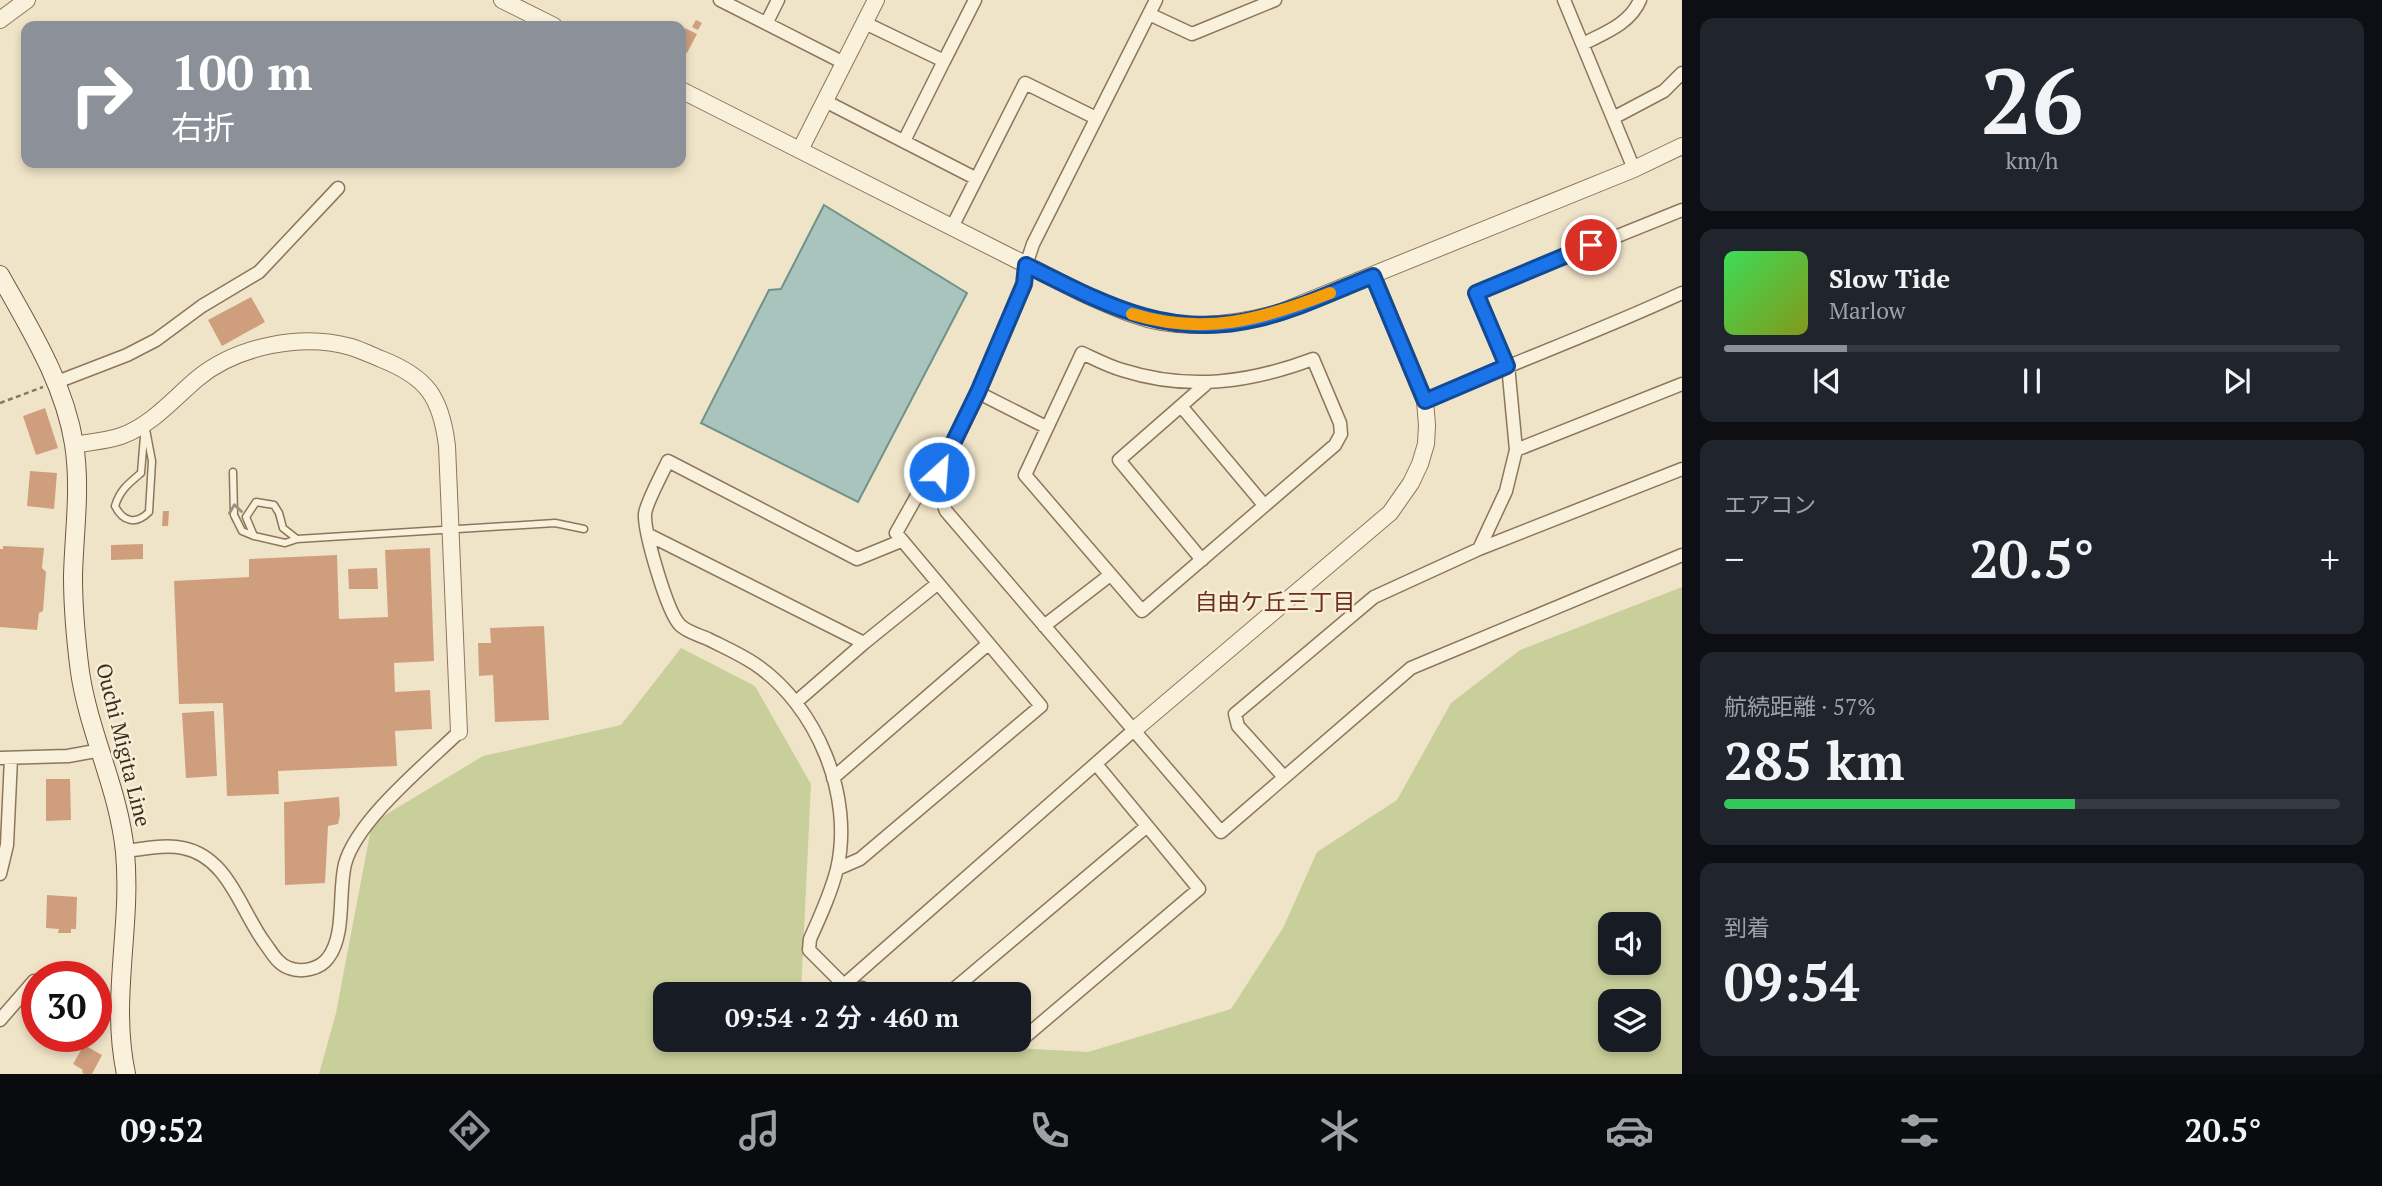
<!DOCTYPE html>
<html lang="ja">
<meta charset="utf-8">
<style>
body{margin:0;font-family:"PT Serif","Noto Sans JP",serif;background:#20242c;color:#f1f3f6;height:100vh;display:flex;flex-direction:column;font-size:26px;white-space:nowrap}
*{box-sizing:border-box;margin:0}
p{font-size:23px;color:#9ea1a6}
.icon{flex:none;width:38px;height:38px;fill:none;stroke:currentColor;stroke-width:2;stroke-linecap:round;stroke-linejoin:round}
.map{position:relative;flex:1;overflow:hidden}
.panel{display:flex;flex-direction:column;gap:18px;padding:18px;background:#0d0f14;width:700px}
.panel>*{flex:none}
.top-card{position:absolute;left:21px;top:21px;width:665px;height:147px;border-radius:14px;box-shadow:0 4px 10px #0003;background:#8c9099;color:#fff;overflow:hidden}
.buttons{position:absolute;left:1598px;top:912px;display:grid;gap:14px}
.buttons a{display:grid;place-items:center;width:63px;height:63px;border-radius:14px;background:#171b24;box-shadow:0 4px 10px #0003;font-size:35px}
.speed{position:absolute;left:21px;top:961px;display:flex;gap:14px;font-size:35px;font-weight:700;text-align:center}
.speed>*{display:grid;place-content:center;width:91px;height:91px;border-radius:50%;background:#171b24;box-shadow:0 4px 10px #0003;line-height:1}
.speed .limit{border:10px solid #d22;background:#fff;color:#111}
.pin{position:absolute;display:grid;place-items:center;width:60px;height:60px;color:#fff;margin:-30px;border:4px solid #fff;border-radius:50%;box-shadow:0 2px 7px #0007}
.me{position:absolute;width:77px;margin:-38px;rotate:26deg;stroke-linejoin:round;filter:drop-shadow(0 0 5px #0008)}
.turn{display:flex;align-items:center;gap:24px;height:147px;padding:0 35px;font-size:32px}
.turn .icon{width:91px;height:91px;stroke-width:2.5}
.turn b{display:block;font-size:49px;line-height:60px}
.big{font-size:52px;font-weight:600;line-height:1.1}
.panel .card{flex:1;display:flex;flex-direction:column;justify-content:center;gap:10px;min-width:0;padding:0 24px;border-radius:14px;background:#20242c}
.panel .dial{align-items:center;gap:0}
.dial b{font-size:91px;line-height:1}
.song{display:flex;align-items:center;gap:21px}
.cover{width:84px;height:84px;border-radius:10px;background:linear-gradient(135deg,hsl(130 70% 55%),hsl(70 70% 35%))}
.played{height:7px;border-radius:4px;background:linear-gradient(90deg,#8c9099 20%,#363941 20%)}
.keys{display:flex;justify-content:space-around;direction:ltr}
.heat{display:flex;justify-content:space-between;align-items:center;font-size:38px;direction:ltr}
.charge{height:10px;border-radius:5px;background:linear-gradient(90deg,#34c759 57%,#363941 0)}
.trip{position:absolute;left:653px;top:982px;width:378px;height:70px;border-radius:14px;background:#171b24;box-shadow:0 4px 10px #0003;font-weight:600;line-height:70px;text-align:center}
.dock{display:flex;height:112px;justify-content:space-around;align-items:center;background:#090b0e;color:#9ea1a6}
.dock .icon{width:49px;height:49px}
.dock .selected{color:#8c9099}
.dock b{font-size:32px;color:#f1f3f6}
main{display:flex;flex:1;min-height:0}
.map>svg:first-child{display:block}
</style>
<main>
<div class="map">
<svg width="1682" height="1074" viewBox="0 0 1682 1074">
<rect width="100%" height="100%" fill="#f0e4c8"/>
<!-- green -->
<path fill="#c9cf9b" fill-rule="evenodd" d="M1682 587V1074H319L336 1013 372 823 483 756 621 725 681 648 755 686 811 784 801 994H665V1040H905L912 1042 1088 1052 1231 1009 1283 928 1317 852 1397 800 1451 703 1520 650ZM1610 924H1648V962H1610ZM1610 1001H1648V1040H1610Z"/>
<!-- water -->
<path fill="#a9c4bc" stroke="#6f938a" stroke-width="2" d="M824 205 967 293 858 502 701 423 769 290 781 289Z"/>
<!-- building -->
<path fill="#cf9f7d" d="M696 20 702 23 698 30 692 27Z
M685 28 697 34 687 53 681 50V38Z
M251 297 265 322 222 346 208 320Z
M45 408 58 448 36 455 23 416Z
M30 471 57 473 54 509 27 506Z
M163 511H169L168 526H162Z
M143 544V559L111 560V545Z
M3 546 44 548 42 568 46 572 43 611 39 613 37 630 0 627V549H3Z
M430 548 434 661 394 663 395 692 430 690 432 729 395 731 397 766 278 771 279 794 227 796 223 703 179 704 174 581 249 577V559L337 555 339 619 388 617 385 550Z
M377 568 378 589H349L348 569Z
M544 626 549 720 495 722 493 675 479 676 478 643H491L490 628Z
M214 711 217 776 186 778 182 713Z
M46 779H70L71 820 46 821Z
M339 797 340 815 338 824 328 826 325 883 285 885 284 802Z
M47 895 77 897 76 929H71V933H58L59 929 46 928Z
M84 1045 102 1055 92 1074H84L82 1072 83 1070 73 1064Z"/>
<g fill="none" stroke-linecap="round" stroke-linejoin="round">
<!-- service casing -->
<g stroke="#8d765c" stroke-width="9">
<path id="service" d="M145 424 152 461 149 512C136 525 123 522 115 506 120 490 128 484 141 473Z
M233 472 234 515 242 531 254 536
M297 539 283 528 279 513 274 505 256 502 246 517 254 536 285 543 297 539 555 523 584 529"/>
</g>
<!-- minor casing -->
<g stroke="#8d765c" stroke-width="15">
<path id="minor" d="M720 0 844 63
M1156 0 1033 244 1026 265 1024 284 977 392 938 472 937 488 946 511 1221 832 1411 668 1682 555
M1564 0 1634 169
M1149 14 1192 34 1275 0
M767 22 778 0
M865 23 944 61 975 0
M1583 44C1604 33 1630 24 1640 0
M825 101 975 178
M1613 118 1664 91 1682 73
M904 141 944 61
M952 227 1025 83 1096 118
M1082 353C1095 359 1108 366 1122 370 1188 391 1249 383 1313 359L1340 423 1341 434 1335 445 1142 611 1025 475Z
M57 382 127 355 156 340 202 306 259 272 338 188
M977 392 1046 427
M1425 401C1510 364 1598 332 1682 293
M1181 406 1264 505
M1516 450 1682 384
M649 535 864 643
M1479 549 1506 491 1516 450 1508 365 1476 293 1682 210
M1202 560 1119 460 1206 384
M1044 626 1110 575
M796 702 864 643 937 584
M0 758 68 756 101 750
M1284 777 1238 726 1235 714 1374 597 1479 549 1682 469
M833 778 988 644
M125 851C144 849 165 844 183 848 228 857 240 909 264 942 271 951 277 964 289 968 302 973 320 969 328 958 346 935 338 892 345 864 357 820 425 765 459 732
M837 869 860 859 1041 706 896 533 919 492 937 488
M0 874 7 845 11 758
M844 985 1134 730
M875 994 862 988 844 985 809 950 810 939C820 917 831 893 837 869 854 796 817 706 755 664 740 654 724 647 708 639 699 635 687 632 680 625 667 612 644 532 645 514 646 503 663 472 668 461L857 559 901 541
M948 994 1146 827
M0 1020 34 981
M1008 1040 1019 1042 1199 889 1096 764"/>
</g>
<!-- tertiary casing -->
<g stroke="#8d765c" stroke-width="18">
<path id="tertiary" d="M502 0 554 26
M0 20 27 0
M681 90 1082 293C1098 300 1115 308 1132 314 1180 332 1232 326 1281 312L1634 169 1682 146
M800 150 876 0
M74 445C89 442 107 441 121 436 152 425 174 398 198 378 237 346 302 333 351 347 361 350 371 355 381 359 427 377 441 397 447 446L459 732
M1134 730 1390 513 1411 483 1420 464 1426 444 1427 425 1425 401 1373 276"/>
</g>
<!-- secondary casing -->
<g stroke="#6f573f" stroke-width="20">
<path id="secondary" d="M0 275C30 329 64 382 74 444 81 489 74 532 73 576 73 608 76 641 80 672 89 733 119 790 125 852 132 927 110 999 126 1074"/>
</g>
<!-- path -->
<path stroke="#8d765c" stroke-width="2.5" stroke-dasharray="5 3.5" stroke-linecap="butt" d="M0 403 43 387"/>
<!-- service -->
<use href="#service" stroke="#faf1dc" stroke-width="6"/>
<!-- minor -->
<use href="#minor" stroke="#faf1dc" stroke-width="12"/>
<!-- tertiary -->
<use href="#tertiary" stroke="#faf1dc" stroke-width="16"/>
<!-- secondary -->
<use href="#secondary" stroke="#faf1dc" stroke-width="18"/>
</g>
<!-- one-way arrows -->
<defs><path id="oneway-chevron" d="M-2-3.5L2.5 0L-2 3.5" fill="none" stroke-width="1.6" stroke-linecap="round" stroke-linejoin="round" transform="scale(1.75)"/></defs>
<use stroke="#9c907e" href="#oneway-chevron" transform="translate(235 509) rotate(-98)"/>
<g fill="none" stroke-linecap="round" stroke-linejoin="round">
<!-- route casing -->
<g stroke="#114b97" stroke-width="18">
<path id="route" d="M939 472 978 392 1024 284 1026 265C1103 303 1167 340 1256 319 1296 310 1335 291 1373 276L1425 401 1507 366 1476 293 1591 245"/>
</g>
<!-- route -->
<use href="#route" stroke="#1a73e8" stroke-width="12"/>
<!-- slow -->
<path stroke="#f59e0b" stroke-width="12" d="M1132 314C1205 336 1261 320 1330 293"/>
</g>
<g text-anchor="middle" stroke-width="5" stroke-linejoin="round" paint-order="stroke">
<!-- street labels -->
<g font-size="21" fill="#3d2e20" stroke="#f7eed8">
<text transform="translate(123 745) rotate(76)" y="7">Ouchi Migita Line</text>
</g>
<!-- neighbourhood labels -->
<g font-size="23" fill="#6b2e1e" stroke="#f7eed8">
<text x="1275" y="610">自由ケ丘三丁目</text>
</g>
</g>
</svg>
<div class="buttons">
<a><svg class="icon" aria-label="sound" viewBox="0 0 24 24"><path d="M4 9h4l5-4v14l-5-4H4zM17 9q2 3 0 6"/></svg></a>
<a><svg class="icon" aria-label="layers" viewBox="0 0 24 24"><path d="M12 4l9 5-9 5-9-5zM3 14l9 5 9-5"/></svg></a>
</div>
<div class="speed"><div class="limit">30</div></div>
<div class="pin" style="left:1591px;top:245px;background:#d93025"><svg class="icon" aria-label="arrive" viewBox="0 0 24 24"><path d="M6 21V4h12l-3 4 3 4H6"/></svg></div>
<svg class="me" style="left:939px;top:472px" viewBox="-20 -20 40 40"><circle r="17" fill="#1a73e8" stroke="#fff" stroke-width="3"/><path d="M0-11L8 9 0 5-8 9z" fill="#fff"/></svg>
<div class="trip">09:54 · 2 分 · 460 m</div>
<div class="top-card">
<div class="turn"><svg class="icon" aria-label="right" viewBox="0 0 24 24"><path d="M7 20v-9h11M14 6l5 5-5 5"/></svg><div><b>100 m</b>右折</div></div>
</div>
</div>
<section class="panel">
<div class="card dial"><b>26</b><p>km/h</p></div>
<div class="card">
<div class="song"><i class="cover"></i><div><b>Slow Tide</b><p>Marlow</p></div></div>
<div class="played"></div>
<div class="keys"><svg class="icon" aria-label="previous" viewBox="0 0 24 24"><path d="M18 5L8 12l10 7zM5 5v14"/></svg><svg class="icon" aria-label="pause" viewBox="0 0 24 24"><path d="M8 5v14M16 5v14"/></svg><svg class="icon" aria-label="next" viewBox="0 0 24 24"><path d="M6 5l10 7-10 7zM19 5v14"/></svg></div>
</div>
<div class="card"><p>エアコン</p>
<div class="heat"><a>−</a><b class="big">20.5°</b><a>+</a></div>
</div>
<div class="card"><p>航続距離 · 57%</p><b class="big">285 km</b><div class="charge"></div></div>
<div class="card"><p>到着</p><b class="big">09:54</b></div>
</section>
</main>
<nav class="dock">
<b>09:52</b>
<svg class="icon selected" aria-label="directions" viewBox="0 0 24 24"><path d="M12 3l9 9-9 9-9-9zM9 14v-3h6M13 9l2 2-2 2"/></svg>
<svg class="icon" aria-label="music" viewBox="0 0 24 24"><path d="M9 18V5l10-2v13"/><circle cx="6" cy="18" r="3"/><circle cx="16" cy="16" r="3"/></svg>
<svg class="icon" aria-label="phone" viewBox="0 0 24 24"><path d="M5 4h4l2 5-3 2q2 4 5 5l2-3 5 2v4C11 20 4 13 5 4z"/></svg>
<svg class="icon" aria-label="climate" viewBox="0 0 24 24"><path d="M12 3v18M4 7l16 10M4 17L20 7"/></svg>
<svg class="icon" aria-label="car" viewBox="0 0 24 24"><path d="M5 17H2v-5l4-1 3-4h7l3 4 3 1v5h-3M9 17h6M6 11h13"/><circle cx="7" cy="17" r="2"/><circle cx="17" cy="17" r="2"/></svg>
<svg class="icon" aria-label="filters" viewBox="0 0 24 24"><path d="M4 7h16M4 17h16"/><circle cx="9" cy="7" r="2"/><circle cx="15" cy="17" r="2"/></svg>
<b>20.5°</b>
</nav>
